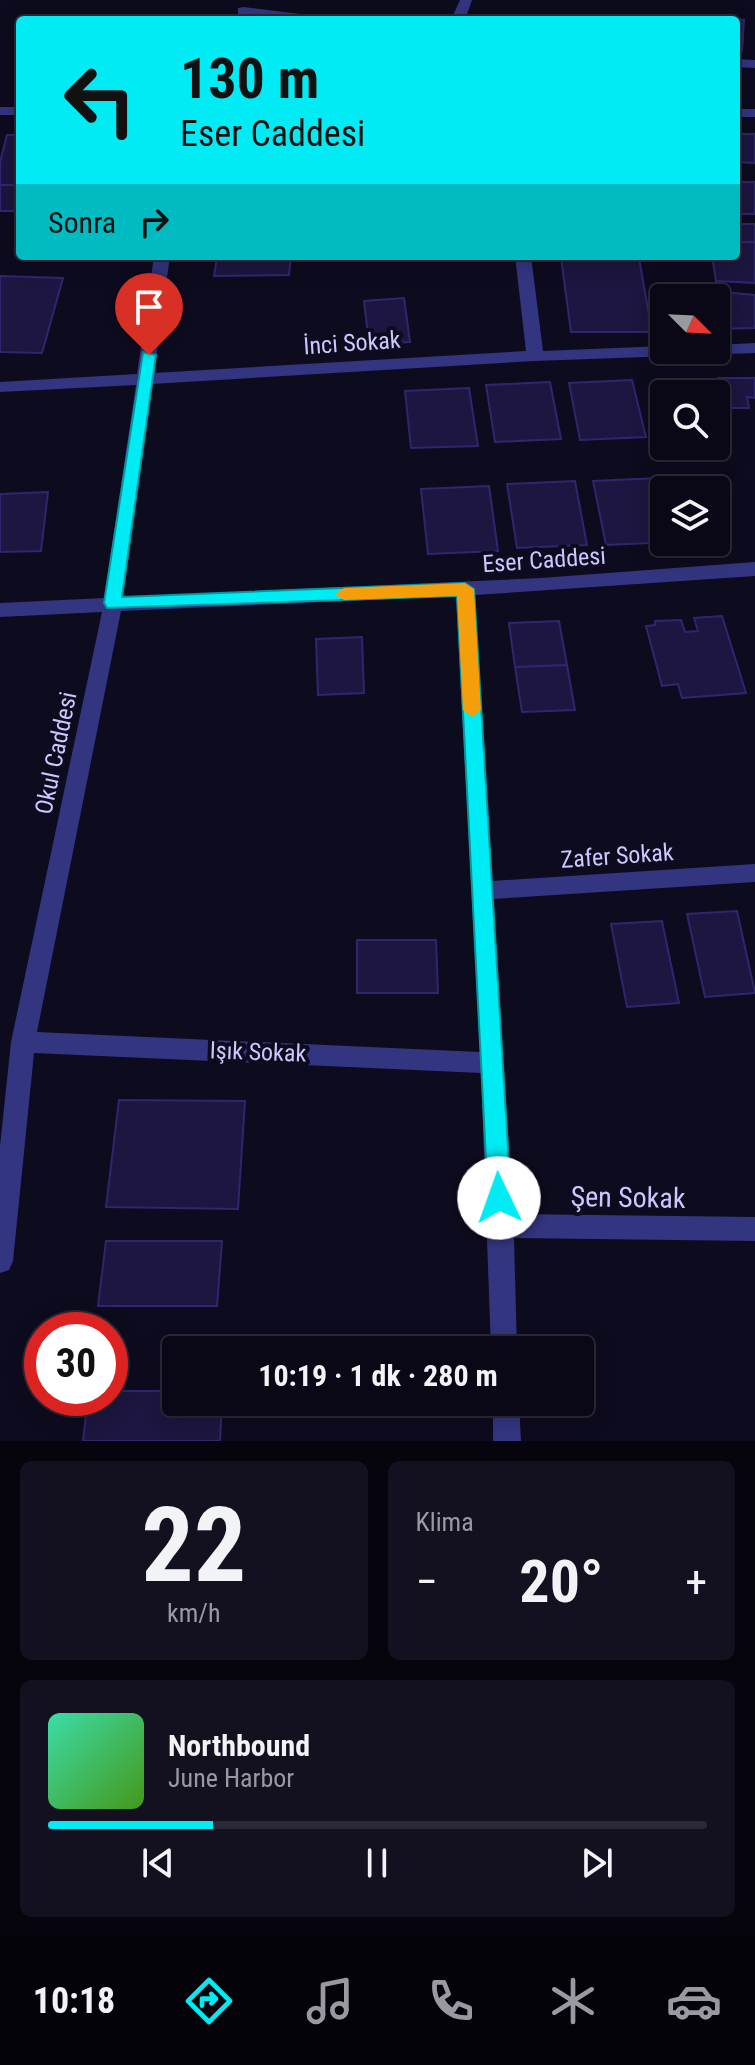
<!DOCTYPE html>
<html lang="tr">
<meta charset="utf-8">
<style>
body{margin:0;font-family:"Roboto Condensed",sans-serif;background:#13111f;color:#f1f3f6;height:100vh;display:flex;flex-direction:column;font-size:30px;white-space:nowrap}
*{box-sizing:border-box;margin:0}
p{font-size:26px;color:#999aa1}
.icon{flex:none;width:44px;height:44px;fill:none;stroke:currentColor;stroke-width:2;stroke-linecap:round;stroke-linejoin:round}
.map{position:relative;height:1441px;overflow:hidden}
.details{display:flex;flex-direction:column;gap:20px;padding:20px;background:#06040c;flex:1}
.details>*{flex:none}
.hud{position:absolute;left:16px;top:16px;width:724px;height:244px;border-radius:8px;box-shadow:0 4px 20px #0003,0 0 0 2px #2a2935;background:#00ebf3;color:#111;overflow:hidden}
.needle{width:52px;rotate:114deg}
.buttons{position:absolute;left:650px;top:284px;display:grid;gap:16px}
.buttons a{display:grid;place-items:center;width:80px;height:80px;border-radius:8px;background:#0a0816;box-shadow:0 4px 20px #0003,0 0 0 2px #2a2935;font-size:40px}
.speed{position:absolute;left:24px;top:1312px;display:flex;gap:16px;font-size:40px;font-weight:700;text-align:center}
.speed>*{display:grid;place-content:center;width:104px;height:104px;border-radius:50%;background:#0a0816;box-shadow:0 4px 20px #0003,0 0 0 2px #2a2935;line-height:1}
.speed .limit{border:12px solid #d22;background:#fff;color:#111}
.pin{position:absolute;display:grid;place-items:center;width:68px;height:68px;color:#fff;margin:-82px -34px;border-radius:50% 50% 50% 0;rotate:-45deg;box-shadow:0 0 8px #0007}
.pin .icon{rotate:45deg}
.me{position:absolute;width:88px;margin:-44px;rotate:357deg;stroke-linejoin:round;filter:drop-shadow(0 0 6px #0008)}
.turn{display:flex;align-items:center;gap:28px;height:168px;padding:0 32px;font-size:36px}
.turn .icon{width:104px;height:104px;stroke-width:2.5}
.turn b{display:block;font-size:56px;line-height:68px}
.then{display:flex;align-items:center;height:76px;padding:0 32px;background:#0003;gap:16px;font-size:30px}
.big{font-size:60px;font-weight:700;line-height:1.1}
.details .card{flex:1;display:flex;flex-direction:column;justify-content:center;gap:12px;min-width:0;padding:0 28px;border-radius:12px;background:#13111f}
.details .dial{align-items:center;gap:0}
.dial b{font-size:104px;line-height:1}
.song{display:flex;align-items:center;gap:24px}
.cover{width:96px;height:96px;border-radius:12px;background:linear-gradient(135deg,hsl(160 70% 55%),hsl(100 70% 35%))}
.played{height:8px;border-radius:4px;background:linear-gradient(90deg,#00ebf3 25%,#2a2935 25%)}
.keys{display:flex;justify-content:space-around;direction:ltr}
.heat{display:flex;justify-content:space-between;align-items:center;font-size:44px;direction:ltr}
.details .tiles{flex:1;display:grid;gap:20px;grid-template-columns:1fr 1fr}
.card:last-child{grid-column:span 2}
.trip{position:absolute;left:162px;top:1336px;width:432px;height:80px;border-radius:8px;background:#0a0816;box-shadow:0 4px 20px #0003,0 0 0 2px #2a2935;font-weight:700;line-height:80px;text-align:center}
.menu{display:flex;height:128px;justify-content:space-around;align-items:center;background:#040309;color:#999aa1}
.menu .icon{width:56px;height:56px}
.menu .selected{color:#00ebf3}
.menu b{font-size:36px;color:#f1f3f6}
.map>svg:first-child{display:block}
</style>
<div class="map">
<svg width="755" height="1441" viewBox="0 0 755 1441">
<rect width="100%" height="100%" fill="#0d0b1e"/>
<!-- building -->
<path fill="#1c1640" stroke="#30266e" stroke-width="2" d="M684 15 744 20 742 51 736 50V20H684Z
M736 134H755V163L736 162Z
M7 135H20V185H0V162Z
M736 182H755V214H736Z
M0 185H20V211H0Z
M736 224H755V242H736Z
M736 242H755V283L716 281 712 256H736Z
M291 256 289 275 214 276 217 257Z
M561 258H639L652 332H571Z
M0 276 63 278 42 353 0 352Z
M701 290 755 295V328L716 329V298H701Z
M404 298 410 342 369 344 364 301Z
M718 378H755V398L747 397 749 408H723Z
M632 380 646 437 580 440 569 383Z
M550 382 561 439 495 442 486 385Z
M469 388 478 446 411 448 405 391Z
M660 478 664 495V542H673L606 545 593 481Z
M575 481 587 545 517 548 507 484Z
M489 486 498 551 428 554 421 489Z
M48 492 41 551 0 552V494Z
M722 616 746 693 682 698 678 684 662 686 646 626 655 625V621L681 620 685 632 698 631 694 618Z
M559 621 567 665 515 667 509 623Z
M362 637 364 693 318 695 316 639Z
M567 665 575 710 522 712 515 667Z
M737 911 755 993 705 997 687 914Z
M662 921 679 1003 627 1007 611 924Z
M357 940H436L438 993H357Z
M119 1100 245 1101 238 1209 106 1207Z
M106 1241H222L217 1306H98Z
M110 1391H176V1402H222L220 1441H83L88 1398H110Z"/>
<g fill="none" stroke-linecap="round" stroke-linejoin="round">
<!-- minor -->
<path fill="#333580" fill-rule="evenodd" d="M460 0H472L465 20H451Z
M243 7 316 16 323 20H284L238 14V8Z
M736 59 755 60V68L736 67Z
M0 107H20V115H0Z
M736 109H755V117H736Z
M154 256H170L154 373 526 351 515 256H531L543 351 664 346V350H716V345L755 343V353L535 361 152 384 123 597 541 578 755 562V576L475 595 492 881 755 864V882L493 899 513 1214 755 1217V1241L514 1238 517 1350H491L481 1073 34 1053 13 1261 9 1270 0 1273V1146L11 1042 102 612 0 617V603L104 598 136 385 0 392V382L137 374ZM456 596 480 1052 37 1032 121 611Z
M493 1402H519L521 1441H493Z"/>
</g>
<!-- route -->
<path fill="#00ebf3" stroke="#00999e" stroke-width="2" d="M143 352 156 355 122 597 465 583 474 589 511 1198 507 1206 499 1209 491 1206 488 1198 457 596 107 608 104 603Z"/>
<!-- slow -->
<path fill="#f59e0b" d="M465 583 474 589 481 710 472 717 463 710 457 596 344 600 335 594 344 588Z"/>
<g text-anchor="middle" stroke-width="8" stroke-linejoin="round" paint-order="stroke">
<!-- street labels -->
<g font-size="24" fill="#cbc8ff" stroke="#0d0b1e">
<text transform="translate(352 343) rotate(-4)" y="8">İnci Sokak</text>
<text transform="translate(544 560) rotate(-4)" y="8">Eser Caddesi</text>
<text transform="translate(56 753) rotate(-78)" y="8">Okul Caddesi</text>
<text transform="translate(617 856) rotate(-4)" y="8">Zafer Sokak</text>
<text transform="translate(258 1052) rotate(2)" y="8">Işık Sokak</text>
</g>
<!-- near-street labels -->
<g font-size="28" fill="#cbc8ff" stroke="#0d0b1e">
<text transform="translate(628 1197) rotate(1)" y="10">Şen Sokak</text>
</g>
</g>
</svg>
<div class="buttons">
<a><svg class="needle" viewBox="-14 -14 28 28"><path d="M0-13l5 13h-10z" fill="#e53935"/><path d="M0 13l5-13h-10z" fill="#999aa1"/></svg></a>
<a><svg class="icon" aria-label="search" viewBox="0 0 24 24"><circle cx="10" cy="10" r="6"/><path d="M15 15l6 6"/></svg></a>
<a><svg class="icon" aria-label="layers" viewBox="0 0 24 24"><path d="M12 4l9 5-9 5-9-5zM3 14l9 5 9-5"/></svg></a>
</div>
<div class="speed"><div class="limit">30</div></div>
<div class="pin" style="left:149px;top:355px;background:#d93025"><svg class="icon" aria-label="arrive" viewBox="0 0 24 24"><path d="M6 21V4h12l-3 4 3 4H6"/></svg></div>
<svg class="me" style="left:499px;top:1198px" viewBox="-20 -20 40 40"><circle r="19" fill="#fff"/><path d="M0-13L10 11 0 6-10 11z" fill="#00ebf3"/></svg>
<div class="trip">10:19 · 1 dk · 280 m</div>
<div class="hud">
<div class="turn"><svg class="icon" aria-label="left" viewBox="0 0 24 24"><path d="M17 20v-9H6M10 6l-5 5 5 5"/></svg><div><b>130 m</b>Eser Caddesi</div></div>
<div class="then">Sonra<svg class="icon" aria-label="right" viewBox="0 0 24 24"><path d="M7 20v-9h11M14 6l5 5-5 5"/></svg></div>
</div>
</div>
<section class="details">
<div class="tiles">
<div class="card dial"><b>22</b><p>km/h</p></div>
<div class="card"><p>Klima</p>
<div class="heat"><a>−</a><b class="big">20°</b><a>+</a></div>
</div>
<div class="card">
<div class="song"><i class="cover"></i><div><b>Northbound</b><p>June Harbor</p></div></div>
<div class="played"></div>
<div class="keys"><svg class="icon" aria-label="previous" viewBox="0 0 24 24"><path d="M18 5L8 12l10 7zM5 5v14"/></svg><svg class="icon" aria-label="pause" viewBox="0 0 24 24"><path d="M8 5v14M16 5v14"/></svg><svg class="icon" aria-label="next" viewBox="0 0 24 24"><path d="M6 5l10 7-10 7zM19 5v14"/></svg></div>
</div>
</div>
</section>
<nav class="menu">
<b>10:18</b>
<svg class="icon selected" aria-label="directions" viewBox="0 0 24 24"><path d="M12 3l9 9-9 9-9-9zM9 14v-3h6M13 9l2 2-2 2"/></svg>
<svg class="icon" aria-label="music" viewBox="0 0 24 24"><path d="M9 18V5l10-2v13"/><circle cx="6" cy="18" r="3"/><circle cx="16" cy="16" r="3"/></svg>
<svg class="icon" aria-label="phone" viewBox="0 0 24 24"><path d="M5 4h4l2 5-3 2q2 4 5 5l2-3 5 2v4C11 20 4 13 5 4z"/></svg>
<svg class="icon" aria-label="climate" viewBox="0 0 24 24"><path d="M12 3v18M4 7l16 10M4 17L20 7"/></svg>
<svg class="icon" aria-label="car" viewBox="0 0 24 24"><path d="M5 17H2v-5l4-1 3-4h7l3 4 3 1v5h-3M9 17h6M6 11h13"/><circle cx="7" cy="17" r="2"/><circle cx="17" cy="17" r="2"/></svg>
</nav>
